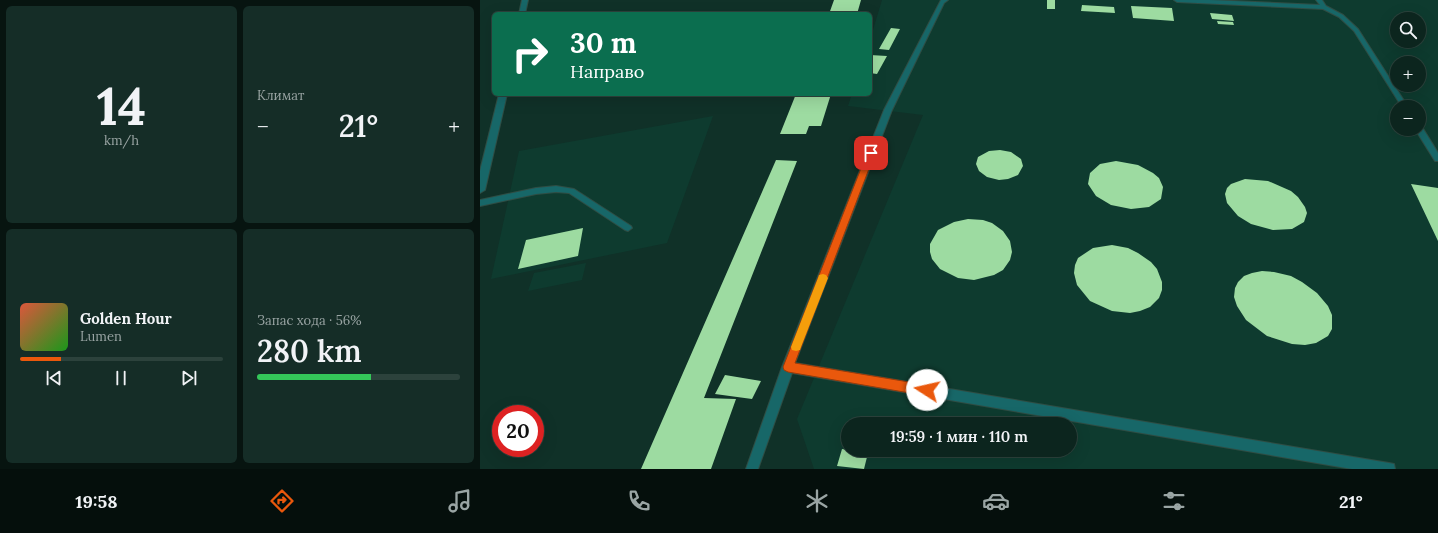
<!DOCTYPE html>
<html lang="ru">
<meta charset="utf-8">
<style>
body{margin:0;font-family:Lora,serif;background:#152d27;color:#f1f3f6;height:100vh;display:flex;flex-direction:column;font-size:15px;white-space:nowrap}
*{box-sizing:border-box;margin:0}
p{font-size:13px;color:#9aa5a4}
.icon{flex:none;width:22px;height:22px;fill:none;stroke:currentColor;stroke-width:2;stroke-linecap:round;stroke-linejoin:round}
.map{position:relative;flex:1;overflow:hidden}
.drawer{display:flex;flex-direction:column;gap:6px;padding:6px;background:#071410;width:480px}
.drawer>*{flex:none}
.guide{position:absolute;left:12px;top:12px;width:380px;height:84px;border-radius:6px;box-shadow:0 4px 16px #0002,0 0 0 1px #2c423c;background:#0b6e4f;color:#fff;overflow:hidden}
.fabs{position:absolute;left:910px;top:12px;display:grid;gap:8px}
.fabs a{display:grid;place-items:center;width:36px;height:36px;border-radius:50%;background:#0c251e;box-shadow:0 4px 16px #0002,0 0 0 1px #2c423c;font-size:20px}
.speed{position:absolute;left:12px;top:405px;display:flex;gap:8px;font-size:20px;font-weight:700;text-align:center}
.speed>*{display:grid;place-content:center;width:52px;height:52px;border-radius:50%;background:#0c251e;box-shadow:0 4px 16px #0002,0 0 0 1px #2c423c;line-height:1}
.speed .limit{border:6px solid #d22;background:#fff;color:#111}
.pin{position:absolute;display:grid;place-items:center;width:34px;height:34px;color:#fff;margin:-17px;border-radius:8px;box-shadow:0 2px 6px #0006}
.me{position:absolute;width:44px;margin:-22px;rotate:280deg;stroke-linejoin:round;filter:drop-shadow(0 0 3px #0008)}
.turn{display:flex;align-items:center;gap:14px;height:84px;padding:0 12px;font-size:18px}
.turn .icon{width:52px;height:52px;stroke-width:2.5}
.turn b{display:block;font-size:28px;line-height:34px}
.big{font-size:30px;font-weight:600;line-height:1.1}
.drawer .tile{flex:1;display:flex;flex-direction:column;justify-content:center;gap:6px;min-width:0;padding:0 14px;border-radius:6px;background:#152d27}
.drawer .dial{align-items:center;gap:0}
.dial b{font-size:52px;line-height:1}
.song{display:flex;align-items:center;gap:12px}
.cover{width:48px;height:48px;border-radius:6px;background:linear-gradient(135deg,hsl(10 70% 55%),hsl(120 70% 35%))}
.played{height:4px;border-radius:2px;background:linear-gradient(90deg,#ea580c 20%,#2c423c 20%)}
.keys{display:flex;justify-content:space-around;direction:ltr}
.heat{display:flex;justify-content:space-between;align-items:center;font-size:22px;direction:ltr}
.charge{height:6px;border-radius:3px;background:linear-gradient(90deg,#34c759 56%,#2c423c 0)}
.drawer .tiles{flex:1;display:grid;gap:6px;grid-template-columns:repeat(2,1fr)}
.trip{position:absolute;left:361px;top:417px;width:236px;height:40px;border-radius:20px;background:#0c251e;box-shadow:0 4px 16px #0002,0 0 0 1px #2c423c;font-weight:600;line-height:40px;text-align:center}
.dock{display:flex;height:64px;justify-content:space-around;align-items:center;background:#050f0c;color:#9aa5a4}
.dock .icon{width:28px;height:28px}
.dock .current{color:#ea580c}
.dock b{font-size:18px;color:#f1f3f6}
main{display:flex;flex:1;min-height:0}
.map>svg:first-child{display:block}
</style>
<main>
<section class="drawer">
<div class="tiles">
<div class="tile dial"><b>14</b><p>km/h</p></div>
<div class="tile"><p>Климат</p>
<div class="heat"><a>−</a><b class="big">21°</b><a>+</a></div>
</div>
<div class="tile">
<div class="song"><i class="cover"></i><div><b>Golden Hour</b><p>Lumen</p></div></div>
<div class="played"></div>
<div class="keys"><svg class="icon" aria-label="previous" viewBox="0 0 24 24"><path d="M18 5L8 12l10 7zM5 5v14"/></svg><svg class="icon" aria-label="pause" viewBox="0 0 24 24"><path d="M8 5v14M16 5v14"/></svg><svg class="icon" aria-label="next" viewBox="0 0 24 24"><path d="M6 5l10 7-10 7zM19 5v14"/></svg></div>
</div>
<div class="tile"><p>Запас хода · 56%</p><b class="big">280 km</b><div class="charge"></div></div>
</div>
</section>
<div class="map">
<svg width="958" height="469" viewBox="0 0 958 469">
<rect width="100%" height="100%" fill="#103128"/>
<!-- built -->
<path fill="#0e3b2f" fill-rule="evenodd" d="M402 0H958V469H334L317 419 443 115 368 106 372 94H390V40ZM917 19H939V41H917ZM917 63H939V85H917ZM917 107H939V129H917ZM368 424H590V450H368Z
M233 116 187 243 11 279 39 151Z
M106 263 102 280 48 291 54 273Z"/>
<!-- building -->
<path fill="#9ddba1" d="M354 0H381L377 14H349Z
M567 0H575V9H567Z
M602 5 634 7 635 13 601 11Z
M651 6 692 8 694 21 653 18Z
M730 13 752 15 754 21 732 19Z
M737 21 753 22 754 25 738 24Z
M411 28 420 29 409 50 399 49Z
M390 55 407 56 397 74 390 73Z
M316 94H351L341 126H329L326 134H300Z
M520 150 531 152 541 159 543 166 538 175 528 179 519 180 507 177 499 171 496 164 498 157 509 151Z
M296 160 317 161 224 398 256 399 231 469H161Z
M636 161 658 165 673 173 679 178 683 187 681 199 669 207 651 209 631 205 616 196 608 184 610 173 620 164Z
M765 179 788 181 811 191 818 197 825 207 827 213 824 222 812 229 793 230 771 224 758 216 747 203 745 194 747 188 751 184Z
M931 184 958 188V241Z
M488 219 503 220 512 223 523 231 530 241 532 252 530 260 523 270 514 275 494 280 478 278 460 269 452 259 450 252V244L458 230 474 222Z
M103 228 98 256 38 269 46 240Z
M632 245 648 248 658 253 671 262 677 269 682 282V290L679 298 670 307 660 311 650 313 632 311 610 301 597 285 594 273 595 265 598 258 613 248Z
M782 271 794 272 811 276 822 282 837 293 848 306 852 315V329L848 336 836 343 825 345 812 344 787 336 766 320 757 306 754 297 755 288 758 282 764 276 772 273Z
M245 375 281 381 272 399 235 394Z
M368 427V443L363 442Z
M362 449 388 453 384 469 357 466Z"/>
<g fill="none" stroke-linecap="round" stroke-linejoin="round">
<!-- service casing -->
<g stroke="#2f4d44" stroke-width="2">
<path id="service" d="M461 0H468L464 3 412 110 315 363 909 463 914 464 915 469H872L312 373 278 469H266L302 367 404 110Z
M694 0H730L840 5 836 0H842L846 6 863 15 878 29 928 107H922L874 31 859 17 843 9 697 2Z
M939 127H942L958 153V161H955L935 129H939Z
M76 186 94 189 151 226 152 228 148 231 145 230 89 193 76 192 56 194 0 206V200L56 188Z"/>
</g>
<!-- minor casing -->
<g stroke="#2f4d44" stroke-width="2">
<path id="minor" d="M42 0H48L45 14H39Z
M19 94H27L5 190 0 193V171Z"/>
</g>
<!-- service -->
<use href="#service" fill="#176768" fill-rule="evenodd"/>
<!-- minor -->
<use href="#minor" fill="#176768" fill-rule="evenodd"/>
</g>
<!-- route -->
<path fill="#ea580c" stroke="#983908" d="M391 150 395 153 315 363 447 385 451 386 453 390 451 394 447 396 308 372 304 370 303 367 387 153Z"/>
<!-- slow -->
<path fill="#f59e0b" d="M343 274 346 275 348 278 321 347 320 350 316 351 312 350 311 347 338 278 339 275Z"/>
</svg>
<div class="fabs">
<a><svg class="icon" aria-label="search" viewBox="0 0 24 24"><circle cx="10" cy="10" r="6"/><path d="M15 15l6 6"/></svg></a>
<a>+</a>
<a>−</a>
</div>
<div class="speed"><div class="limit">20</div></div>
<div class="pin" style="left:391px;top:153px;background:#d93025"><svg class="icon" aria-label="arrive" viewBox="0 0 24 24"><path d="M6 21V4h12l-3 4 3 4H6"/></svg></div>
<svg class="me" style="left:447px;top:390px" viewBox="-20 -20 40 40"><circle r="19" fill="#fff"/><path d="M0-13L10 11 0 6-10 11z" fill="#ea580c"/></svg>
<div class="trip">19:59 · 1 мин · 110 m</div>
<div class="guide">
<div class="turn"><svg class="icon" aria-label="right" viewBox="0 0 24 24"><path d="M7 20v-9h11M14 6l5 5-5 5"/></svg><div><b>30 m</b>Направо</div></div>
</div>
</div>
</main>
<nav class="dock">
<b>19:58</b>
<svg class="icon current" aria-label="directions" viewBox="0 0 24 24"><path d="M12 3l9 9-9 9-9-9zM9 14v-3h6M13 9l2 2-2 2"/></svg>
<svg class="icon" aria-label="music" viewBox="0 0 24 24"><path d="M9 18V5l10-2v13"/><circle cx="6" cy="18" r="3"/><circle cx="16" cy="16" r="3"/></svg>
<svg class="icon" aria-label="phone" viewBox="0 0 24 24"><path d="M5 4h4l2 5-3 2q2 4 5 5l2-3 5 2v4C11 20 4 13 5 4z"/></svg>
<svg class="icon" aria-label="climate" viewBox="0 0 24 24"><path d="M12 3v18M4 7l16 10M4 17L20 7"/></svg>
<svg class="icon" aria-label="car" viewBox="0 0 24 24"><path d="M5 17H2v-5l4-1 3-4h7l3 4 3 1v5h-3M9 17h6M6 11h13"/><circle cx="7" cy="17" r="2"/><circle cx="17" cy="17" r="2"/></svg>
<svg class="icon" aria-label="filters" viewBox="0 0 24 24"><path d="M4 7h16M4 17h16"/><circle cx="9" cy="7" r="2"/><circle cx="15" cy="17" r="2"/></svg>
<b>21°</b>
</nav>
